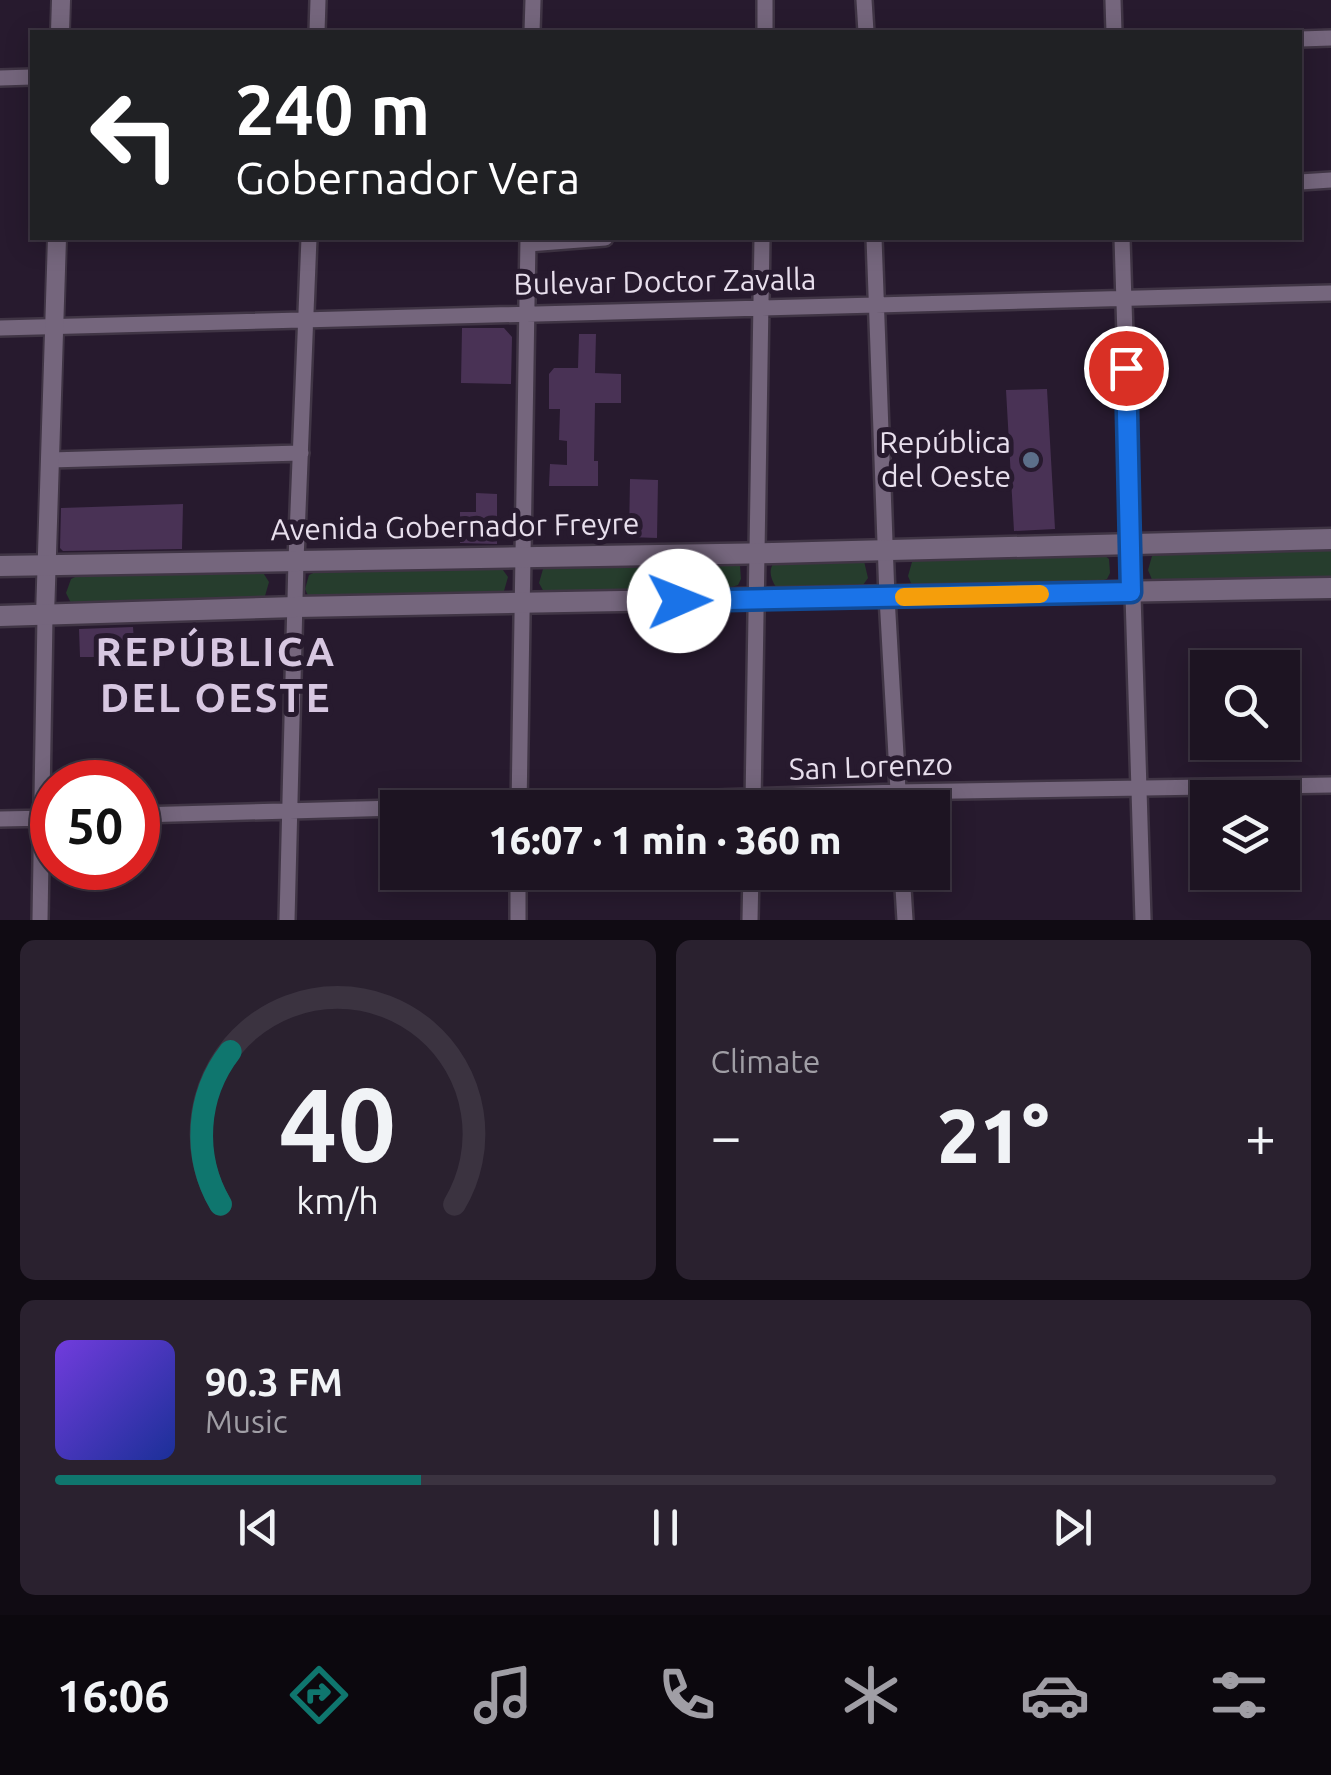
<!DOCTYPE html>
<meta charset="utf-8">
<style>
body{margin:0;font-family:Ubuntu,sans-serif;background:#2a212f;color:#f1f3f6;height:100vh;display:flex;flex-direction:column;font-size:38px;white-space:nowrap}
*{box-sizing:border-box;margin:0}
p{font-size:32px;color:#a09ea5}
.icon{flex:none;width:55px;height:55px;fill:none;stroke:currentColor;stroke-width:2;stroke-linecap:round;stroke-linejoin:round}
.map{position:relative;height:920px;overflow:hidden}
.drawer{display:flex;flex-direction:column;gap:20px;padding:20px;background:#100b13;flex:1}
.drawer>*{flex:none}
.hud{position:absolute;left:30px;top:30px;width:1272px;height:210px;border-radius:0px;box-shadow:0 5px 25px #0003,0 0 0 2px #3b3340;background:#202124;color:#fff;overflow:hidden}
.buttons{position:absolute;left:1190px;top:650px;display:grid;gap:20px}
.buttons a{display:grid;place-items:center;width:110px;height:110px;border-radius:0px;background:#1d1422;box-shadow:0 5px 25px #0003,0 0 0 2px #3b3340;font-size:50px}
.speed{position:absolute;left:30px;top:760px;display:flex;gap:20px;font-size:50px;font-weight:700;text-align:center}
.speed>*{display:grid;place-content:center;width:130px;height:130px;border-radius:50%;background:#1d1422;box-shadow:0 5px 25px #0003,0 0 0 2px #3b3340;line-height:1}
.speed .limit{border:15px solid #d22;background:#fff;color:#111}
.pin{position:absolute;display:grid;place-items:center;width:85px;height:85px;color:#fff;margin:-42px;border:5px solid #fff;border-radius:50%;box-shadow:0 2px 10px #0007}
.me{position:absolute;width:110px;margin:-55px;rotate:89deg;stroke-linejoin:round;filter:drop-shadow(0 0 8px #0008)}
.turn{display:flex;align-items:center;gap:35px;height:210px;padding:0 40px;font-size:45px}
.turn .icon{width:130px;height:130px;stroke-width:2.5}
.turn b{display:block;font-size:70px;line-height:85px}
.big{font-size:75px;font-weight:800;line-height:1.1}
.drawer .card{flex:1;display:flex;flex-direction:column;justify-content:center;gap:15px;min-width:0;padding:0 35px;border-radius:15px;background:#2a212f}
.drawer .dial{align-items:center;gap:0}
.dial svg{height:260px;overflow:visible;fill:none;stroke:#3b3340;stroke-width:7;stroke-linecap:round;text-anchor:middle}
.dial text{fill:#f1f3f6;stroke:none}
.song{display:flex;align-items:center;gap:30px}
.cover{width:120px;height:120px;border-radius:15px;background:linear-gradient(135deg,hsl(260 70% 55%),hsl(230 70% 35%))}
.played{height:10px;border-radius:5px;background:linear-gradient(90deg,#0f766e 30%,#3b3340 30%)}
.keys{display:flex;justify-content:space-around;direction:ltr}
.heat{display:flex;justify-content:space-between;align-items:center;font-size:55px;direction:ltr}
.drawer .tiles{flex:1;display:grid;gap:20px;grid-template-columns:1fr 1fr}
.card:last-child{grid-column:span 2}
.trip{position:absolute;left:380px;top:790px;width:570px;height:100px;border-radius:0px;background:#1d1422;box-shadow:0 5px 25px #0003,0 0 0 2px #3b3340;font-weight:800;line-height:100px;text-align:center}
.tabs{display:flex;height:160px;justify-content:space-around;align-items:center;background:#0c080e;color:#a09ea5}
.tabs .icon{width:70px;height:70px}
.tabs .active{color:#0f766e}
.tabs b{font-size:45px;color:#f1f3f6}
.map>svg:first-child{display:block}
</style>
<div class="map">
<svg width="1331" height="920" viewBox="0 0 1331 920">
<rect width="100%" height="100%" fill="#271a2e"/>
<!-- green -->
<path fill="#263d2d" d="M1331 546V577L1153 582 1148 570 1152 556 1158 553Z
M1103 554 1109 559 1110 573 1107 579 1095 583 913 588 908 576 912 562 918 559Z
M778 559 864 561 868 578 863 585 854 588 776 587C769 577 768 566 778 559Z
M734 560 740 566 741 579 738 585 726 589 545 594 539 583 543 569 549 566Z
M492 564 500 566 508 577 504 591 492 595 310 600 305 589 309 575 315 572Z
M253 569 262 571 269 582 265 596 254 600 72 605 66 593 71 579 77 576Z"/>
<!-- building -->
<path fill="#493255" d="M462 328H504L512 337 511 384 461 383Z
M579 334H596L595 373 621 374V403H595L594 461H598V486H549L550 464 567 465V441L559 440 560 409H549V374L554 368H578Z
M1047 389 1055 529 1014 531 1006 390Z
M630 479 658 480 657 538 629 537Z
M476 493 497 494V544L460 543V512H476Z
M183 504 182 549 63 551 60 548 61 508Z
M133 627 134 641 112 642 113 657H80L79 629Z"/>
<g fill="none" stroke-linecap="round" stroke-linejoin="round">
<!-- minor casing -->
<g stroke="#403545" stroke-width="20">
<path id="minor" d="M864 0 866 32
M1113 0 1114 32
M317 32 318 0
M532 32 533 0
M765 32V0
M1300 39 1331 38
M0 78 32 77
M1300 182 1331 180
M874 238 887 597 899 808
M1122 238 1143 920
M528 244 605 238
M0 328 1331 293
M50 460 301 453
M753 803 762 238
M413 808 898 792 1331 785
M519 808 528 238
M138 815 398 808
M0 819 51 818
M902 872 905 920
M40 920 45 616
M287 920 296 560 309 238
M518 920V872
M750 920 751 872"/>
</g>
<!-- tertiary casing -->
<g stroke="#403545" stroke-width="22">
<path id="tertiary" d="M60 32 61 0
M45 616 57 238"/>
</g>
<!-- secondary casing -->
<g stroke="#403545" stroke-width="25">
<path id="secondary" d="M0 566 773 553 1331 539
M0 616 296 607 1331 588"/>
</g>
<!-- minor -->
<use href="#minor" stroke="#75667d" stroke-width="15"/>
<!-- tertiary -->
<use href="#tertiary" stroke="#75667d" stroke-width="18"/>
<!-- secondary -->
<use href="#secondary" stroke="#75667d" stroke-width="20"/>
</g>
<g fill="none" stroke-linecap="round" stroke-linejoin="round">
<!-- route casing -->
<g stroke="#114b97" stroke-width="25">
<path id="route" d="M679 601 1131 592 1126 368"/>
</g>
<!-- route -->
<use href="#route" stroke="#1a73e8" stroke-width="18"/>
<!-- slow -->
<path stroke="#f59e0b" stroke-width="18" d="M904 597 1040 594"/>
</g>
<!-- markers -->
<circle fill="#5c6f8a" stroke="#271a2e" stroke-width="4" cx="1031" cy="460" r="10"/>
<g text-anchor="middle" stroke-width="10" stroke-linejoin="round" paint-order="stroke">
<!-- street labels -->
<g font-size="30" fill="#e8dfed" stroke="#271a2e">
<text transform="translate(665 282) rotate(-1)" y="10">Bulevar Doctor Zavalla</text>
<text transform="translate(455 527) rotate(-1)" y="10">Avenida Gobernador Freyre</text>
<text transform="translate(871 767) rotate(-2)" y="10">San Lorenzo</text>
</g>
<!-- poi labels -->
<g font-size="30" fill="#e8dfed" stroke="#271a2e" text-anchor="end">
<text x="1011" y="453">República<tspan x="1011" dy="34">del Oeste</tspan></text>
</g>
<!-- district labels -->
<g font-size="40" font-weight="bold" letter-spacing="2.5" fill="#d7c7e1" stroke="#271a2e">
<text x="216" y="666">REPÚBLICA<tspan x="216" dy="46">DEL OESTE</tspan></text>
</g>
</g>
</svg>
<div class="buttons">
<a><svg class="icon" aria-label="search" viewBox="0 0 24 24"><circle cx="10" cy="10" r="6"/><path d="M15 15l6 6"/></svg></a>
<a><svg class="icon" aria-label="layers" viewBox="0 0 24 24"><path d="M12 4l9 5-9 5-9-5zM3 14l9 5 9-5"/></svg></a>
</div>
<div class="speed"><div class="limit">50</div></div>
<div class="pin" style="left:1126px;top:368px;background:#d93025"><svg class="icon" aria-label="arrive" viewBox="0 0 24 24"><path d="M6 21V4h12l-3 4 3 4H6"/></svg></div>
<svg class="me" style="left:679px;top:601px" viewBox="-20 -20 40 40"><circle r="19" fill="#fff"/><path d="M0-13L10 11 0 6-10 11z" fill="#1a73e8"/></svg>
<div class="trip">16:07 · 1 min · 360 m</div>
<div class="hud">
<div class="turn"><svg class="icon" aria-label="left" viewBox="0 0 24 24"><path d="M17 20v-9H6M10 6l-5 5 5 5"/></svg><div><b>240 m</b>Gobernador Vera</div></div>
</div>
</div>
<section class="drawer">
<div class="tiles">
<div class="card dial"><svg viewBox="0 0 100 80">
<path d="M14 69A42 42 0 1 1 86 69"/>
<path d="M14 69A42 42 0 0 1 17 22" stroke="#0f766e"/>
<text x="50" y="56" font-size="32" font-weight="700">40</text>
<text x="50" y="72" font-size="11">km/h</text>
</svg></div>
<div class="card"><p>Climate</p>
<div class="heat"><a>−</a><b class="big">21°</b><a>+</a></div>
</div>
<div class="card">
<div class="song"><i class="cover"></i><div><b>90.3 FM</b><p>Music</p></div></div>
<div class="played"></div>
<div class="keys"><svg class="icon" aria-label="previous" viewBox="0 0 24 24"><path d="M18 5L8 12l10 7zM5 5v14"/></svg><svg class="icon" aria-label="pause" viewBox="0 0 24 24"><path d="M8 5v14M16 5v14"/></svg><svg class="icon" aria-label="next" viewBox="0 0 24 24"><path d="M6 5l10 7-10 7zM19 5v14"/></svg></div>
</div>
</div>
</section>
<nav class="tabs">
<b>16:06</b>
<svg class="icon active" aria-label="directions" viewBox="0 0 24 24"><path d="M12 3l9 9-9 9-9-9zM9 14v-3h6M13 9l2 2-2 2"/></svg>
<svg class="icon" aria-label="music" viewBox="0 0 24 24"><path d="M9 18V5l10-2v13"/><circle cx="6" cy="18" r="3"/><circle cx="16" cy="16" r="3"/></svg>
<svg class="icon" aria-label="phone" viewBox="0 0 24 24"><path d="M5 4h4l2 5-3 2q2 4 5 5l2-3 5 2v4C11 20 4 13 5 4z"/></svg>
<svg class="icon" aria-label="climate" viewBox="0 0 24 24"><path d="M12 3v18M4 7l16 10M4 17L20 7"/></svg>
<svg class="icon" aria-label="car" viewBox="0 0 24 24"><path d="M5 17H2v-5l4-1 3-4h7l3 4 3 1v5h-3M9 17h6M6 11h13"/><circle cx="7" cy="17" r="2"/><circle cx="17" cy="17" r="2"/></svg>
<svg class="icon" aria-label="filters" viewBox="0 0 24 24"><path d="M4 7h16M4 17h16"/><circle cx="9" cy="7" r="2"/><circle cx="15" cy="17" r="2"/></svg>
</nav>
